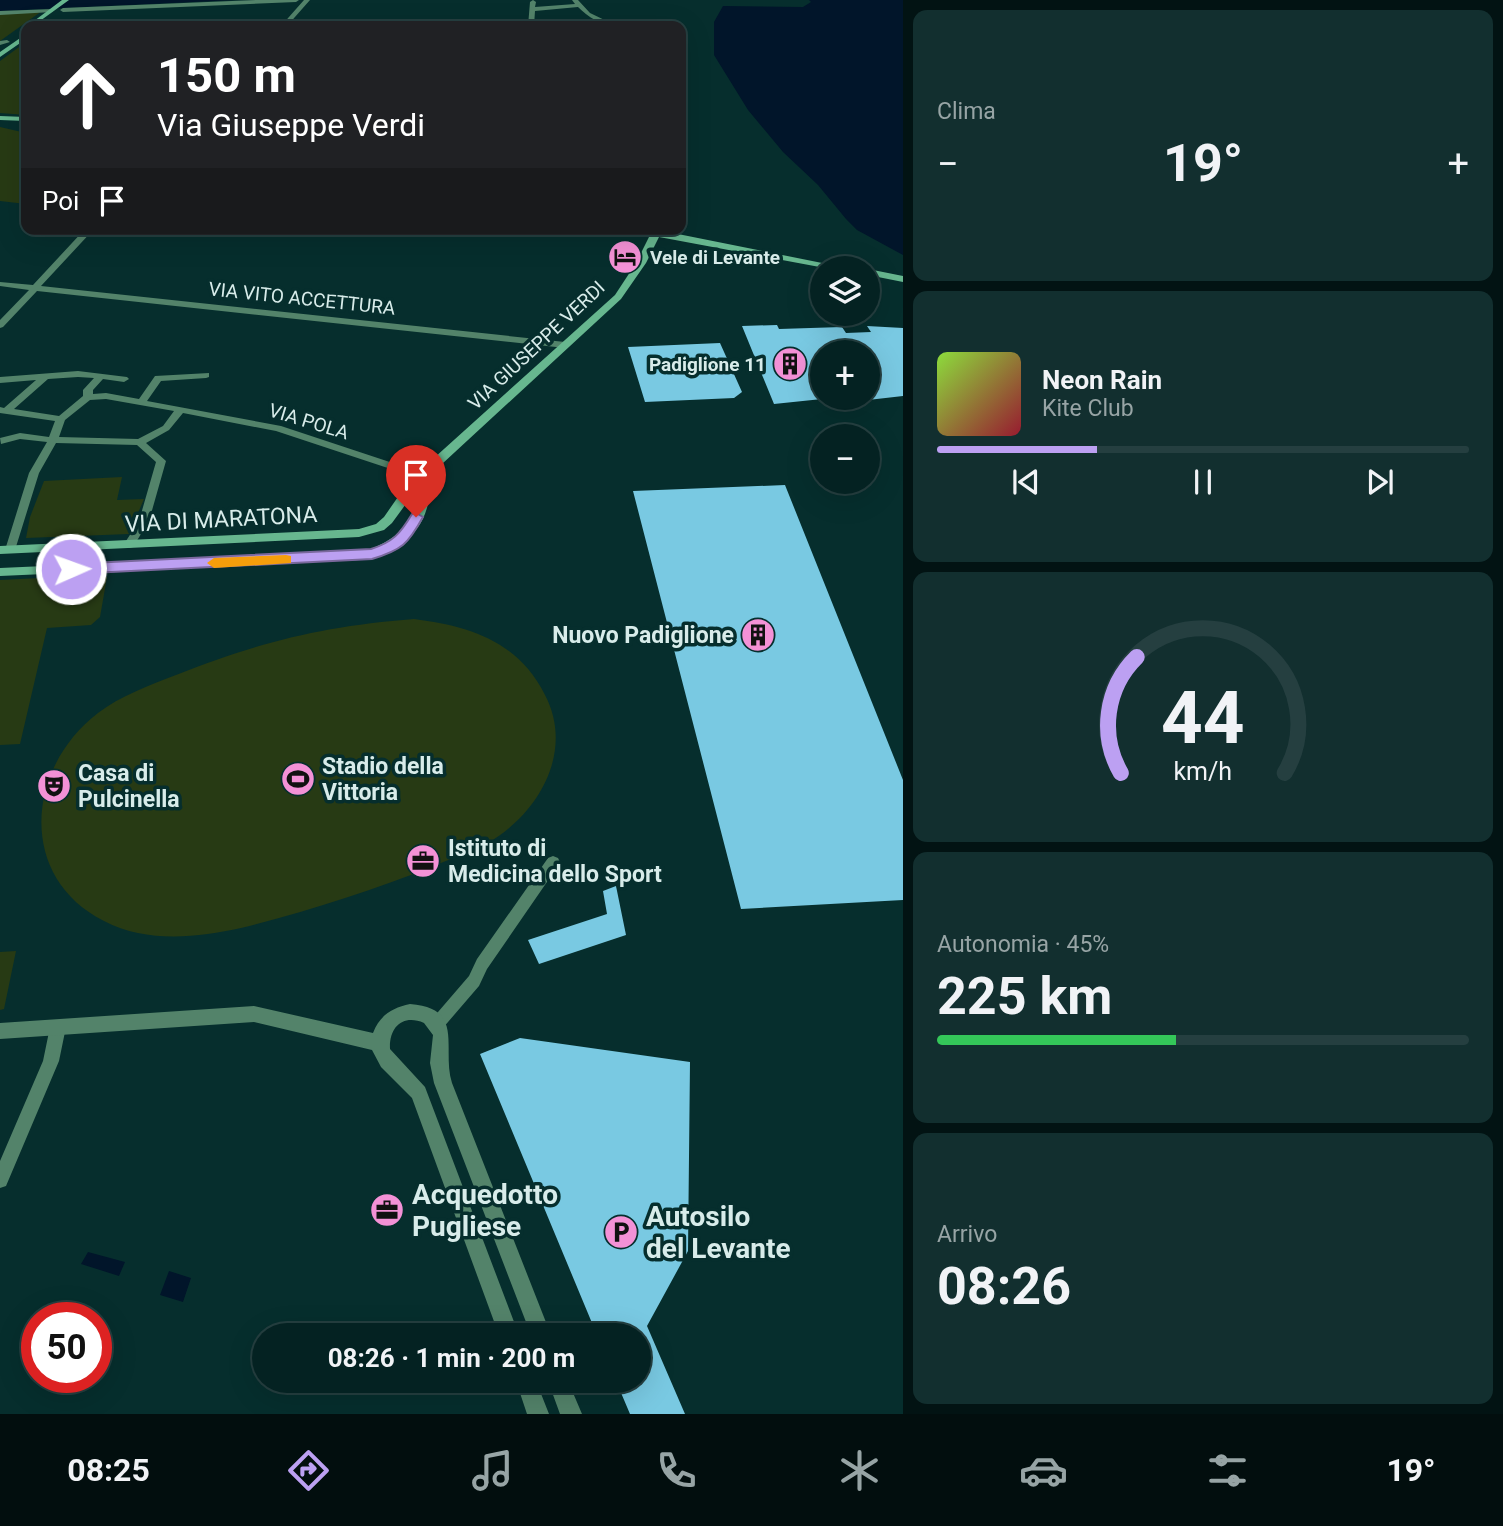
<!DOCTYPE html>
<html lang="it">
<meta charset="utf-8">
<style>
body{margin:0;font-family:Roboto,sans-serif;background:#122f2f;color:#f1f3f6;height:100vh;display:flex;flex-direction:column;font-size:26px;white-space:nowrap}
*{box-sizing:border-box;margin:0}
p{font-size:23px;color:#97a4a5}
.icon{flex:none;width:38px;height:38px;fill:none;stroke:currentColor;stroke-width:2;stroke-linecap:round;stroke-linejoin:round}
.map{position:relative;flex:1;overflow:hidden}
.panel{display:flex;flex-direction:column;gap:10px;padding:10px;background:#021313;width:600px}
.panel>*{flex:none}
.banner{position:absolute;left:21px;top:21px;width:665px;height:214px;border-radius:14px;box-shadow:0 7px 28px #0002,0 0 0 2px #253f40;background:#202124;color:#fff;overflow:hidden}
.controls{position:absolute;left:810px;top:256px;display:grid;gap:14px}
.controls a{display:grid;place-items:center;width:70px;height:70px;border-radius:50%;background:#042222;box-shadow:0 7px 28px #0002,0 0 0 2px #253f40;font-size:35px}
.speed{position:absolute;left:21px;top:1302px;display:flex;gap:14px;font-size:35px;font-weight:700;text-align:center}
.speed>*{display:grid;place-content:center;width:91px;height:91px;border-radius:50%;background:#042222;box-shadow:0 7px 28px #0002,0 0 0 2px #253f40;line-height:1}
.speed .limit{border:10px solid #d22;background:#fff;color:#111}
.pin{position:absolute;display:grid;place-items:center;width:60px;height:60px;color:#fff;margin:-72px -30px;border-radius:50% 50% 50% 0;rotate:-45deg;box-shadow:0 0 7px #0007}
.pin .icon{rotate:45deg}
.me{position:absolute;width:77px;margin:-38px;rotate:88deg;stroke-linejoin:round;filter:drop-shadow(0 0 5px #0008)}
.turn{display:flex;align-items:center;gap:24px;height:147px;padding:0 21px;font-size:32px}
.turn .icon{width:91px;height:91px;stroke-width:2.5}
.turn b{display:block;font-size:49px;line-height:60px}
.then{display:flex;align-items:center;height:66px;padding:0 21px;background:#0003;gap:14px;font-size:26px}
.big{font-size:52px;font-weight:700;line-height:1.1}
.panel .tile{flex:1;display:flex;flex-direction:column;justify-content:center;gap:10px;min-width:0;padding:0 24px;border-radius:14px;background:#122f2f}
.panel .dial{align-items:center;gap:0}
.dial svg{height:182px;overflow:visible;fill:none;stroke:#253f40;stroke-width:7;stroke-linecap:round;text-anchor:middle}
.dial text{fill:#f1f3f6;stroke:none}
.song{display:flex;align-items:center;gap:21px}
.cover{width:84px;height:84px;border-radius:10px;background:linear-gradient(135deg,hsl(90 70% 55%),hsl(350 70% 35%))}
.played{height:7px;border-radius:4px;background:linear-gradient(90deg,#bca0f2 30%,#253f40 30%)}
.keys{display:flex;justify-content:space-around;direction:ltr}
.heat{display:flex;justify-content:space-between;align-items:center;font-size:38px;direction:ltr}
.charge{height:10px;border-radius:5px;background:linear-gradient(90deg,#34c759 45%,#253f40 0)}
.trip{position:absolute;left:252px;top:1323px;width:399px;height:70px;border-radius:35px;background:#042222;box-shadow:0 7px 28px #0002,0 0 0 2px #253f40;font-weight:700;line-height:70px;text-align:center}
.dock{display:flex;height:112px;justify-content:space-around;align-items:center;background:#020e0e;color:#97a4a5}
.dock .icon{width:49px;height:49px}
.dock .active{color:#bca0f2}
.dock b{font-size:32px;color:#f1f3f6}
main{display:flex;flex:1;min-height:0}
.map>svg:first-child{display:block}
</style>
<main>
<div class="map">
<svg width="903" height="1414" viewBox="0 0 903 1414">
<rect width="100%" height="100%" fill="#062e2d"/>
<!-- green -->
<path fill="#273a14" d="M42 11 0 41V14Z
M26 42V115L0 113V61Z
M0 127 26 133V204L0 201Z
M122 477 117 500 144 499 129 534 26 538 30 517 44 481Z
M100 575 107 577 100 617 91 625 47 628 20 744 0 745V580Z
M414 619C469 626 518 641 545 695 575 752 538 815 486 844 471 853 452 858 436 865 372 891 308 911 241 928 196 938 146 943 104 921 17 877 26 768 98 713 120 696 150 685 176 675 259 642 324 626 414 619Z
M16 951 4 1009 0 1010V952Z"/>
<!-- water -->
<path fill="#01152a" d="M0 0H235L0 11Z
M809 0H903V255L857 230 846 219 818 185 783 152 748 110 714 55V22L723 6 803 7 811 2Z
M88 1252 125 1262 119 1276 81 1264Z
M169 1271 191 1278 183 1302 160 1295Z"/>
<!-- building -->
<path fill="#79c9e2" d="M777 325 779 329 842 327 846 333 871 332 867 326 903 328V396L868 400V352H822V399L774 404 742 326Z
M720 343 742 392 734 398 645 402 628 347Z
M785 485 903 780V900L741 909 633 491Z
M616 886 626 935 539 964 528 940 607 914 603 891Z
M520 1038 690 1062 688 1251 647 1326 685 1414H630L616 1381H639V1335H597L480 1054Z"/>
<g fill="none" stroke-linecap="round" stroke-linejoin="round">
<!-- minor -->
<path fill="#53836a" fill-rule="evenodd" d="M256 0H299L296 2 63 12 60 10 63 8Z
M304 0H310L287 26H281Z
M533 0 536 2 535 7 575 4 572 0H578L590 13 617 26C603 27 588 17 578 7L535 11 534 26H528L530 2Z
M54 9 52 12 0 15V11Z
M0 41 7 40 10 42 0 45Z
M85 229H94L41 286 565 342 569 345 565 348 37 291 3 327 0 328V320L29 290 0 286V282L33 285Z
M78 371 127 377 129 379 124 382 103 379 93 390V394L106 393 139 399 155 376 209 373V377L206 378 161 381 147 401 281 426 429 475 430 477 425 480 421 479 276 431 183 413 169 430 146 443 166 461 149 521 133 547 129 548 124 544 139 521 156 462 137 445 56 443 39 473 15 550 14 553H6L5 550 29 473 47 442 20 439 1 444 0 438 20 433 49 437 55 421 0 413V407L4 408 36 380 0 383V377ZM78 377 94 378 83 390V396L59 416 14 409 48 379ZM106 399 174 411 163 426 138 439 59 437 65 420 90 400Z
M553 856 558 858 560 862 558 866 487 969 479 986 442 1029 437 1031 432 1029 429 1024 432 1019 469 976 477 959 548 858Z
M58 1020 63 1022 66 1027 59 1061 6 1186 0 1188V1161L43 1061 50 1027 53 1022Z"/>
<!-- tertiary -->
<path fill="#53836a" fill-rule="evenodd" d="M410 1004C466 1008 441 1049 452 1083L551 1335H531L434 1083 430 1063 433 1035 424 1023C403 1014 389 1027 390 1049L425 1087 519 1335H499L412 1098 381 1067 372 1050 254 1022 0 1039V1023L254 1006 373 1033C380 1015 392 1008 410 1004Z
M516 1381H536L549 1414H527Z
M548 1381H568L582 1414H560Z"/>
<!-- secondary -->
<path fill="#67b78f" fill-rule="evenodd" d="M62 0H69L33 26 26 27Z
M26 34V39L0 57V52Z
M0 116 26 117V121L0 120Z
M653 229 847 268H825L659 237 646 263 621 299 442 464C427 482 433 483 428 504 420 539 391 553 359 560L0 576V568L359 552C394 544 417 523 419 486L392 523 384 530 359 537 0 554V546L359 529 376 524 384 517 409 481 421 474 434 458 615 295 636 263Z
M868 269 903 276V282L868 275Z"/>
</g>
<!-- route -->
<path fill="#bca0f2" stroke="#7a689d" stroke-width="2" d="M416 513 423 517C408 544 402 550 372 559L71 574 64 569 71 564 371 549C393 542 400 534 412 514Z"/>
<!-- slow -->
<path fill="#f59e0b" d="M286 555 291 556V563L214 568 207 563 214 558Z"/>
<!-- icons -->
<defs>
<g id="hotel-disc" transform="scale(1.75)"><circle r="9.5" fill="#f391d6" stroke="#062e2d"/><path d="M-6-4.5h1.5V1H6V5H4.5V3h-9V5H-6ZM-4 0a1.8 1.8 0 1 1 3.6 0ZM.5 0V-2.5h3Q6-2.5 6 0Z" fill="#111"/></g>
<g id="building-disc" transform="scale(1.75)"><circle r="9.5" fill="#f391d6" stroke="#062e2d"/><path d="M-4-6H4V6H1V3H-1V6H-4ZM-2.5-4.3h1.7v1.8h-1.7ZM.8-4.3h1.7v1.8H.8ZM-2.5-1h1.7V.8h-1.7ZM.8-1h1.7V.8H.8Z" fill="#111"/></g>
<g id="stadium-disc" transform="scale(1.75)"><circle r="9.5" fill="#f391d6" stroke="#062e2d"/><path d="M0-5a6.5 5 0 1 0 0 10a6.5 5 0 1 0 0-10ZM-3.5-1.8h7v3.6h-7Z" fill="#111"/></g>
<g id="theatre-disc" transform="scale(1.75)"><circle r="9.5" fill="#f391d6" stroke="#062e2d"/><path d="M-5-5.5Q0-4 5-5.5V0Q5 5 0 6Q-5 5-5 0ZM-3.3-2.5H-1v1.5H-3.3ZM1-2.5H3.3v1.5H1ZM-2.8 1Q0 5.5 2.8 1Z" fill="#111"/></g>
<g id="office-disc" transform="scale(1.75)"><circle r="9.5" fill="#f391d6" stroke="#062e2d"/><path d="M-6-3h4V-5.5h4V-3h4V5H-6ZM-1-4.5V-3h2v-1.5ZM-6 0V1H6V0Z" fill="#111"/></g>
<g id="parking-disc" transform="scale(1.75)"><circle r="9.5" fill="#f391d6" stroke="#062e2d"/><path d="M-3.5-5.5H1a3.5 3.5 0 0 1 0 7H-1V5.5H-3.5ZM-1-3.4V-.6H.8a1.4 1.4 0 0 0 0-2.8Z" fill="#111"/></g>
</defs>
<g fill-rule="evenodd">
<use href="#hotel-disc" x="625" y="257"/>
<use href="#building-disc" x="790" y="364"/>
<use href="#building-disc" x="758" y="635"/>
<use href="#stadium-disc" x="298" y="779"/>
<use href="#theatre-disc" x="54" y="786"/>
<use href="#office-disc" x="423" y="861"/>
<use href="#office-disc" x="387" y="1210"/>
<use href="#parking-disc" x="621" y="1232"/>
</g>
<g text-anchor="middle" stroke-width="7" stroke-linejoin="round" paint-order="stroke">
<!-- far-poi labels -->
<g font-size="19" font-weight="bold" fill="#d8ecea" stroke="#062e2d" text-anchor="start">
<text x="650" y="264">Vele di Levante</text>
<text x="766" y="371" text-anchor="end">Padiglione 11</text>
</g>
<!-- far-street labels -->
<g font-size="19" fill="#d8ecea" stroke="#062e2d">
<text transform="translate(302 298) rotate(6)" y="7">VIA VITO ACCETTURA</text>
<text transform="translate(536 345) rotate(-43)" y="7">VIA GIUSEPPE VERDI</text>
<text transform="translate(309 421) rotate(17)" y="7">VIA POLA</text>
</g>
<!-- street labels -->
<g font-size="23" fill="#d8ecea" stroke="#062e2d">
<text transform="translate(221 519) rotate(-3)" y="8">VIA DI MARATONA</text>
</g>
<!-- poi labels -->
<g font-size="23" font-weight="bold" fill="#d8ecea" stroke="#062e2d" text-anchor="start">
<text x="734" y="643" text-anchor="end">Nuovo Padiglione</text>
<text x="322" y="774">Stadio della<tspan x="322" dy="26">Vittoria</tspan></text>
<text x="78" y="781">Casa di<tspan x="78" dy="26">Pulcinella</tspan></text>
<text x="448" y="856">Istituto di<tspan x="448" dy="26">Medicina dello Sport</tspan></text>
</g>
<!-- near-poi labels -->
<g font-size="28" font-weight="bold" fill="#d8ecea" stroke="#062e2d" text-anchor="start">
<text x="412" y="1204">Acquedotto<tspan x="412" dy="32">Pugliese</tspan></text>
<text x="646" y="1226">Autosilo<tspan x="646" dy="32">del Levante</tspan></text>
</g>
</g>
</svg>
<div class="controls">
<a><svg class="icon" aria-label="layers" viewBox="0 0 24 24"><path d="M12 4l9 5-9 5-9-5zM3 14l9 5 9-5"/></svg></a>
<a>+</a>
<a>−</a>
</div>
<div class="speed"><div class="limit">50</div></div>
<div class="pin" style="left:416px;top:517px;background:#d93025"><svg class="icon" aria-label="arrive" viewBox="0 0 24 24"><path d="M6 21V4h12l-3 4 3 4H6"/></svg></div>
<svg class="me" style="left:71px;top:569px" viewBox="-20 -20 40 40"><circle r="17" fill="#bca0f2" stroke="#fff" stroke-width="3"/><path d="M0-11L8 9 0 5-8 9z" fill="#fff"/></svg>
<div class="trip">08:26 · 1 min · 200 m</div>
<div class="banner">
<div class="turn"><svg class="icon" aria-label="ahead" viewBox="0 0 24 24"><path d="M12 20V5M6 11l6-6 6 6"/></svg><div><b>150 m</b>Via Giuseppe Verdi</div></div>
<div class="then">Poi<svg class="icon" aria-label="arrive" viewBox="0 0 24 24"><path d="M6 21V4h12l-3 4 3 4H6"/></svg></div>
</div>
</div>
<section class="panel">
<div class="tile"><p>Clima</p>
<div class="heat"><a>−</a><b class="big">19°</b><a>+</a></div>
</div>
<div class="tile">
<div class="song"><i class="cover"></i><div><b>Neon Rain</b><p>Kite Club</p></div></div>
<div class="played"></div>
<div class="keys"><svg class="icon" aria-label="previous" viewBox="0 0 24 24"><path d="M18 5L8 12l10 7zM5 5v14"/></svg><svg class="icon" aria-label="pause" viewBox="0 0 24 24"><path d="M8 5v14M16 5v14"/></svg><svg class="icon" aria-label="next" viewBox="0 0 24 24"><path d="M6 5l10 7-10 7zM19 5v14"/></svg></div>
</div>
<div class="tile dial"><svg viewBox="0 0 100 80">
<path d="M14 69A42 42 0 1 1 86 69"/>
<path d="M14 69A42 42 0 0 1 21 18" stroke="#bca0f2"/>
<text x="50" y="56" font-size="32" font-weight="700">44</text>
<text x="50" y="72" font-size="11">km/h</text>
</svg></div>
<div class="tile"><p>Autonomia · 45%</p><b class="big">225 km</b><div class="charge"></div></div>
<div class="tile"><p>Arrivo</p><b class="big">08:26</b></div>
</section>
</main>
<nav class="dock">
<b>08:25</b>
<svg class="icon active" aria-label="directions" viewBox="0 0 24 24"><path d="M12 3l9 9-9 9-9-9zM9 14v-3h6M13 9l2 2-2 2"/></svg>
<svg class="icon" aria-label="music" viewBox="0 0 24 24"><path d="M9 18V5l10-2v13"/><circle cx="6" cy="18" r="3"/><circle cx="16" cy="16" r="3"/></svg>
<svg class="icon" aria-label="phone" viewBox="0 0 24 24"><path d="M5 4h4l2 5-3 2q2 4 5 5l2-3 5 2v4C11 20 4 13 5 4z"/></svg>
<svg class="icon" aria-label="climate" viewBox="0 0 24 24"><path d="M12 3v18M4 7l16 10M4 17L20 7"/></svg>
<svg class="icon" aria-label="car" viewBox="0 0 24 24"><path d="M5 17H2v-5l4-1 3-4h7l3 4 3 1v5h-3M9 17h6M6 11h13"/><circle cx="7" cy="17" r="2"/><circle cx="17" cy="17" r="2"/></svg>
<svg class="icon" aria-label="filters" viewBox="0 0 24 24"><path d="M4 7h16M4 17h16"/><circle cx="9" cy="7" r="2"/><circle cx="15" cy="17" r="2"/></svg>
<b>19°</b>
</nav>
